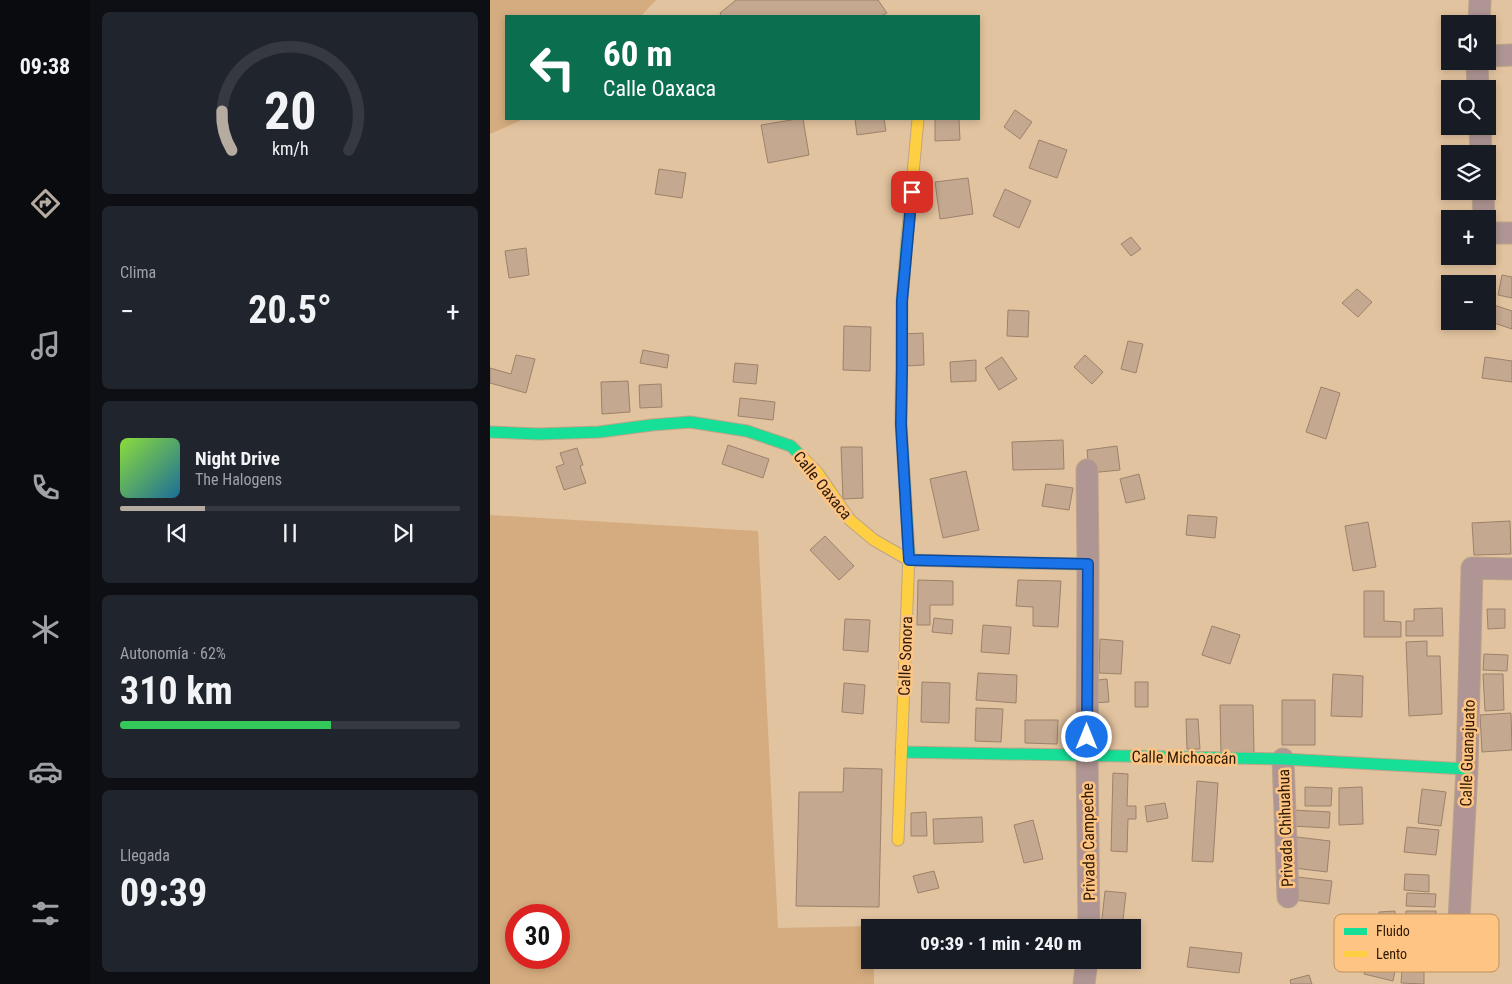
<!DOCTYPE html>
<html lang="es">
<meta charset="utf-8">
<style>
body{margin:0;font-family:"Roboto Condensed",sans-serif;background:#20242c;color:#f1f3f6;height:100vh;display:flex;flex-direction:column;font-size:19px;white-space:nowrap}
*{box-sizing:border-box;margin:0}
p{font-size:16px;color:#9ea1a6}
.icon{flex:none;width:28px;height:28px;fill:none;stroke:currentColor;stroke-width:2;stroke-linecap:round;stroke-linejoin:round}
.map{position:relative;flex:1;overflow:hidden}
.drawer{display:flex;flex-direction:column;gap:12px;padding:12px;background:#0d0f14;width:400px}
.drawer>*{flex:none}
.banner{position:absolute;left:15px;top:15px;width:475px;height:105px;border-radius:0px;box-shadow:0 2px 8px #0003;background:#0b6e4f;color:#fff;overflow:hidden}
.controls{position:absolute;left:951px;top:15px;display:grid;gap:10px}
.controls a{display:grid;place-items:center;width:55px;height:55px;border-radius:0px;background:#171b24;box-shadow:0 2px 8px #0003;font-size:25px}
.speed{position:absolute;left:15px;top:904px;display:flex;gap:10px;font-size:25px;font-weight:700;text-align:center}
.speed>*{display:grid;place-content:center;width:65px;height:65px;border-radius:50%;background:#171b24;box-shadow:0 2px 8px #0003;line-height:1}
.speed .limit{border:8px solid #d22;background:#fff;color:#111}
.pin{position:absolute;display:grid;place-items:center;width:42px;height:42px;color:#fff;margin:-21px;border-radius:10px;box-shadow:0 2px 8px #0006}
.me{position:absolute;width:55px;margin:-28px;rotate:0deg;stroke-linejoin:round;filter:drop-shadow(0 0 4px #0008)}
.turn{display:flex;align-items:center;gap:18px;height:105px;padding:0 15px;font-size:22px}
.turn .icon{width:65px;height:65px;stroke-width:2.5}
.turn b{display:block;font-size:35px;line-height:42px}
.big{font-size:38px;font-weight:700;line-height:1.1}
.drawer .tile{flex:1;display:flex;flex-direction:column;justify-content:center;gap:8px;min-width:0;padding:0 18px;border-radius:8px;background:#20242c}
.drawer .dial{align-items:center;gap:0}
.dial svg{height:130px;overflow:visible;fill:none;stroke:#363941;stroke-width:7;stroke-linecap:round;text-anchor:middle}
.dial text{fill:#f1f3f6;stroke:none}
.song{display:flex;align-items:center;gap:15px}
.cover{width:60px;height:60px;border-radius:8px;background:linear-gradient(135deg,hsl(90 70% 55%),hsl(200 70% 35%))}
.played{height:5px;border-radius:2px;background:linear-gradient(90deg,#b6aba0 25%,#363941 25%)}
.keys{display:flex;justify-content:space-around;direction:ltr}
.heat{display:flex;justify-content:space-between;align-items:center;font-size:28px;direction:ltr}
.charge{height:8px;border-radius:4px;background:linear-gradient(90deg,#34c759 62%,#363941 0)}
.trip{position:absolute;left:371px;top:919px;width:280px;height:50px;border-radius:0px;background:#171b24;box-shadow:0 2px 8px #0003;font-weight:700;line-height:50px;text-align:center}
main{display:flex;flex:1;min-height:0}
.menu{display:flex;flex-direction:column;width:90px;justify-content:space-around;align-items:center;background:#090b0e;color:#9ea1a6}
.menu .icon{width:35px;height:35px}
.menu .active{color:#b6aba0}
.menu b{font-size:22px;color:#f1f3f6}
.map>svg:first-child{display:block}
</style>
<main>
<nav class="menu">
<b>09:38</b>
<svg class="icon active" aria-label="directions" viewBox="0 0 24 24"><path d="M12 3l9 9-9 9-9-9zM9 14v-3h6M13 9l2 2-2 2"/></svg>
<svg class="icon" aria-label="music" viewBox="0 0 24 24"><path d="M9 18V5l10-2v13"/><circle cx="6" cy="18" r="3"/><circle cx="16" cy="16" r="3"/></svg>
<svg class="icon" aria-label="phone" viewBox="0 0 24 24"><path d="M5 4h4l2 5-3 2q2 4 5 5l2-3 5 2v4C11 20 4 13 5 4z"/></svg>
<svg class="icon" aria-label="climate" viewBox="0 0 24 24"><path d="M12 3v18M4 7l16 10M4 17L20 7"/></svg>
<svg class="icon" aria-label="car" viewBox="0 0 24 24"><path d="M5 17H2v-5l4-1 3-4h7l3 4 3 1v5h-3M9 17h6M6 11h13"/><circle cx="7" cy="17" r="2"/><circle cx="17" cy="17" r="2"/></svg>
<svg class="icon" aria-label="filters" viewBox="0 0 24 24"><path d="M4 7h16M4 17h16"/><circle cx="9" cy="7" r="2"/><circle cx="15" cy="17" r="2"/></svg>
</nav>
<section class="drawer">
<div class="tile dial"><svg viewBox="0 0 100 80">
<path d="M14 69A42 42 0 1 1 86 69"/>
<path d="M14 69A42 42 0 0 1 8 45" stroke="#b6aba0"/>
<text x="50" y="56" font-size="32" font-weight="700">20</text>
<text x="50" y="72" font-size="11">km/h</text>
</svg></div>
<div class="tile"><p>Clima</p>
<div class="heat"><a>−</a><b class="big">20.5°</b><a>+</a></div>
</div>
<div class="tile">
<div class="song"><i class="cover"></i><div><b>Night Drive</b><p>The Halogens</p></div></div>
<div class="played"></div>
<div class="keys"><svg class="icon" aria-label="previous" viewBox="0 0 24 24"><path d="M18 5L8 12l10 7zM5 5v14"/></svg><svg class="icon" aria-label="pause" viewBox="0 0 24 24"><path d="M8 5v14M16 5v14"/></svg><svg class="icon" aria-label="next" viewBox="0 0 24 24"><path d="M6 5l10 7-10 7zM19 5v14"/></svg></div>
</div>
<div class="tile"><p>Autonomía · 62%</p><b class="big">310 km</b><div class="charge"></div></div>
<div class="tile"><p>Llegada</p><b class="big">09:39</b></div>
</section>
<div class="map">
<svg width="1022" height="984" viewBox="0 0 1022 984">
<rect width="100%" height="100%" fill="#e2c39f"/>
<!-- green -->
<path fill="#d5ac7f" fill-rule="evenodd" d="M0 0H166L151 16H16V119H34L0 134Z
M0 515 268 531 288 928 384 926V927L380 928V960H384V984H0ZM26 915H69V958H26Z"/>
<!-- building -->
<path fill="#c4a890" stroke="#9d826a" d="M246 0H388L397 13 391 16H231L230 13Z
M525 110 542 122 530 139 514 127Z
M307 119H313L319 155 278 163 271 125Z
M365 119H394L396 131 367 135Z
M445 119H469L470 140 445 141Z
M549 140 577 150 567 178 539 168Z
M169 169 196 173 192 198 165 194Z
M478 178 483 214 450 219 445 182Z
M515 189 541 201 529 228 503 216Z
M641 237 651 249 641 256 631 244Z
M36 248 39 275 19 278 15 251Z
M1012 275 1022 277V298L1008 295Z
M867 289 882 302 868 317 852 303Z
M998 303 1022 311V329L998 321Z
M518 310 539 311 538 337 517 336Z
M354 326 381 327 380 371 353 370Z
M433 333 434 365 416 366 414 334Z
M638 341 653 344 646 373 631 369Z
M153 350 179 355 177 368 150 363Z
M26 355 45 359 36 393 0 383V368L21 374Z
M595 355 613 372 602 384 584 367Z
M512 357 527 379 509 390 495 368Z
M995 357 1022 361V382L992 378Z
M486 360V381L461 382 460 362Z
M245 363 268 365 266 384 243 382Z
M138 381 140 412 112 414 111 382Z
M171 384 172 407 150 408 149 385Z
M831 387 850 393 836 439 816 432Z
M250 398 285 402 283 420 248 416Z
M573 440 574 469 523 470 522 442Z
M238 445 279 459 273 478 232 464Z
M627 446 630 470 599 473 597 450Z
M351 447H372L373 498 353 499Z
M87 448 93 465 90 466 96 483 74 490 66 467 74 464 70 453Z
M476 471 489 530 453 538 440 479Z
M649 474 655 499 636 503 630 479Z
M556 484 583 488 579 510 552 506Z
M698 515 727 517 725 538 696 535Z
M1020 521 1021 554 984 555 982 523Z
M878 522 886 567 863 571 855 526Z
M335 536 364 566 349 580 320 550Z
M428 580 463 581V605H440V625H427Z
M528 580 571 581 568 627 543 626V607L526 606Z
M874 591H894V621L911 622V637H874Z
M952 608 953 636H916V621H924V609Z
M997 609H1015V628L998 629Z
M444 618 463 620 462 634 442 632Z
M355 619 380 620 378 652 353 650Z
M493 625 521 627 519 654 491 652Z
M722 626 750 635 740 664 712 655Z
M610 639 633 641 631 674 609 673Z
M937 641V656H950L952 714 919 716 916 642Z
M994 654 1018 655 1017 671 993 670Z
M488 673 527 675 526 703 486 700Z
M843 674 873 676 872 717 841 716Z
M993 674H1013L1014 710 995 711Z
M617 679 619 702 600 703 598 681Z
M432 682 460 683 459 723 431 722Z
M645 682H658V707H645Z
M354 683 375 685 373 714 352 712Z
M792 700H825V745H792Z
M730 705H763L764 754 731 755Z
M486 708 513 709 511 742 485 741Z
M1021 713 1022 750 992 752 990 715Z
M696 719H708L710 749H697Z
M535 720H568L567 744 535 743Z
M354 768 392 769 389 907 306 906 309 792H353Z
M623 773 638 774 637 806H646V819H638L637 852 621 851Z
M707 781 728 783 723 862 702 861Z
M815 787 842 788 841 806H815Z
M872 787 873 824 849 825V788Z
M932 789 956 792 951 826 928 823Z
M675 803 678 818 657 822 655 806Z
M802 810 840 812 839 828 801 826Z
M436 812 437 836H421V813Z
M492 817 493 842 444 844 443 819Z
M543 820 553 859 534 863 524 825Z
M917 827 949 830 946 855 914 852Z
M807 837 840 841 837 872 804 868Z
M444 871 449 888 428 893 423 876Z
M915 874 939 875V892L914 890Z
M807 877 842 881 839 904 804 900Z
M615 891 636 893 632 928H611Z
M917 893 946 894 945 907 916 906Z
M905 911V927L890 928 889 912Z
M916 911H946V928H916Z
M700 947 752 953 749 973 697 967Z
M878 959 906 966 903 981 874 974Z
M912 971 934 972V984L911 983Z
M819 975 822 984H801L800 980Z"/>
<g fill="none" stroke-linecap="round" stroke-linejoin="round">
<!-- street casing -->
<g stroke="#bca488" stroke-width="23">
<path id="street" d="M989 24 990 0
M998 56 1022 55
M987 61 988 89
M990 126 991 154
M993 191 994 219
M998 233H1022
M597 470 598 564 597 756 599 928
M793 759 798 897
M968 938 977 769 982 568 1022 569
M594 984 597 960"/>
</g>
<!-- fast casing -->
<g stroke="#bca488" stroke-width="13">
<path id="fast" d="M417 239 412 301 411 424 419 553
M0 432 49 434 109 432 162 425 200 422 257 431 301 446 313 458
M532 563 598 564
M411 752 793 759 977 769"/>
</g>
<!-- slow casing -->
<g stroke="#bca488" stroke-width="13">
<path id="slow" d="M417 239 428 119
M313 458 327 472 360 520 384 540 419 560 532 563
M408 840 419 553"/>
</g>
<!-- street -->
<use href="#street" stroke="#af9593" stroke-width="21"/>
<!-- fast -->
<use href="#fast" stroke="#16e098" stroke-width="11"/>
<!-- slow -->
<use href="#slow" stroke="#ffcf43" stroke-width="11"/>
</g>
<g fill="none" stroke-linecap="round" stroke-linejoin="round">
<!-- route casing -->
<g stroke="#114b97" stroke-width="12">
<path id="route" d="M422 192 412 301V371L411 424 419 560 598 564 597 737"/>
</g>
<!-- route -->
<use href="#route" stroke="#1a73e8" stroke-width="9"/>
</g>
<g text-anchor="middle" stroke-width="5" stroke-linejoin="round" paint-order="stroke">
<!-- street labels -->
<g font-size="16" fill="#2e1900" stroke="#fdc484">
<text transform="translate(333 485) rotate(51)" y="6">Calle Oaxaca</text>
<text transform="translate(415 656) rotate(-88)" y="6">Calle Sonora</text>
<text transform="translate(977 753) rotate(-88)" y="6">Calle Guanajuato</text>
<text transform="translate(694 757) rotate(1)" y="6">Calle Michoacán</text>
<text transform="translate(795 828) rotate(-92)" y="6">Privada Chihuahua</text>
<text transform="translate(598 842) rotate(-91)" y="6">Privada Campeche</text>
</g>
</g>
<!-- legend -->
<rect x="844" y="914" width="165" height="58" rx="8" fill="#fdc484" stroke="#bf915c" stroke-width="1"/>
<rect x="854" y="928" width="23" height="7" fill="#16e098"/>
<rect x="854" y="951" width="23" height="6" fill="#ffcf43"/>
<g font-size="14" fill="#2e1900">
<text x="886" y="936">Fluido</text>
<text x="886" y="959">Lento</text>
</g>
</svg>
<div class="controls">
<a><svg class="icon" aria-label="sound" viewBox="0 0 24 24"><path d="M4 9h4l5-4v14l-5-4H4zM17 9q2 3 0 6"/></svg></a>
<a><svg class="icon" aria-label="search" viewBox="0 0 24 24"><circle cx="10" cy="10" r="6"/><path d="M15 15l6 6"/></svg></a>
<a><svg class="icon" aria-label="layers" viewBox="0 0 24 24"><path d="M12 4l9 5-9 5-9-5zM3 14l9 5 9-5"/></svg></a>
<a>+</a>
<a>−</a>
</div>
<div class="speed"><div class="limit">30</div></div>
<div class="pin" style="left:422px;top:192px;background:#d93025"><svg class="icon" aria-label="arrive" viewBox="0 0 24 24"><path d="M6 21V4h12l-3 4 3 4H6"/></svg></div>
<svg class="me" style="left:597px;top:737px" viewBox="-20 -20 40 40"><circle r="17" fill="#1a73e8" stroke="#fff" stroke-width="3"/><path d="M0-11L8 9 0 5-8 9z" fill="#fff"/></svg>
<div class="trip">09:39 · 1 min · 240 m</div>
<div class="banner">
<div class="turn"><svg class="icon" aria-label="left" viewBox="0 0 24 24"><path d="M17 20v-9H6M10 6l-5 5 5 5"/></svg><div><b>60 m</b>Calle Oaxaca</div></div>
</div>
</div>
</main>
